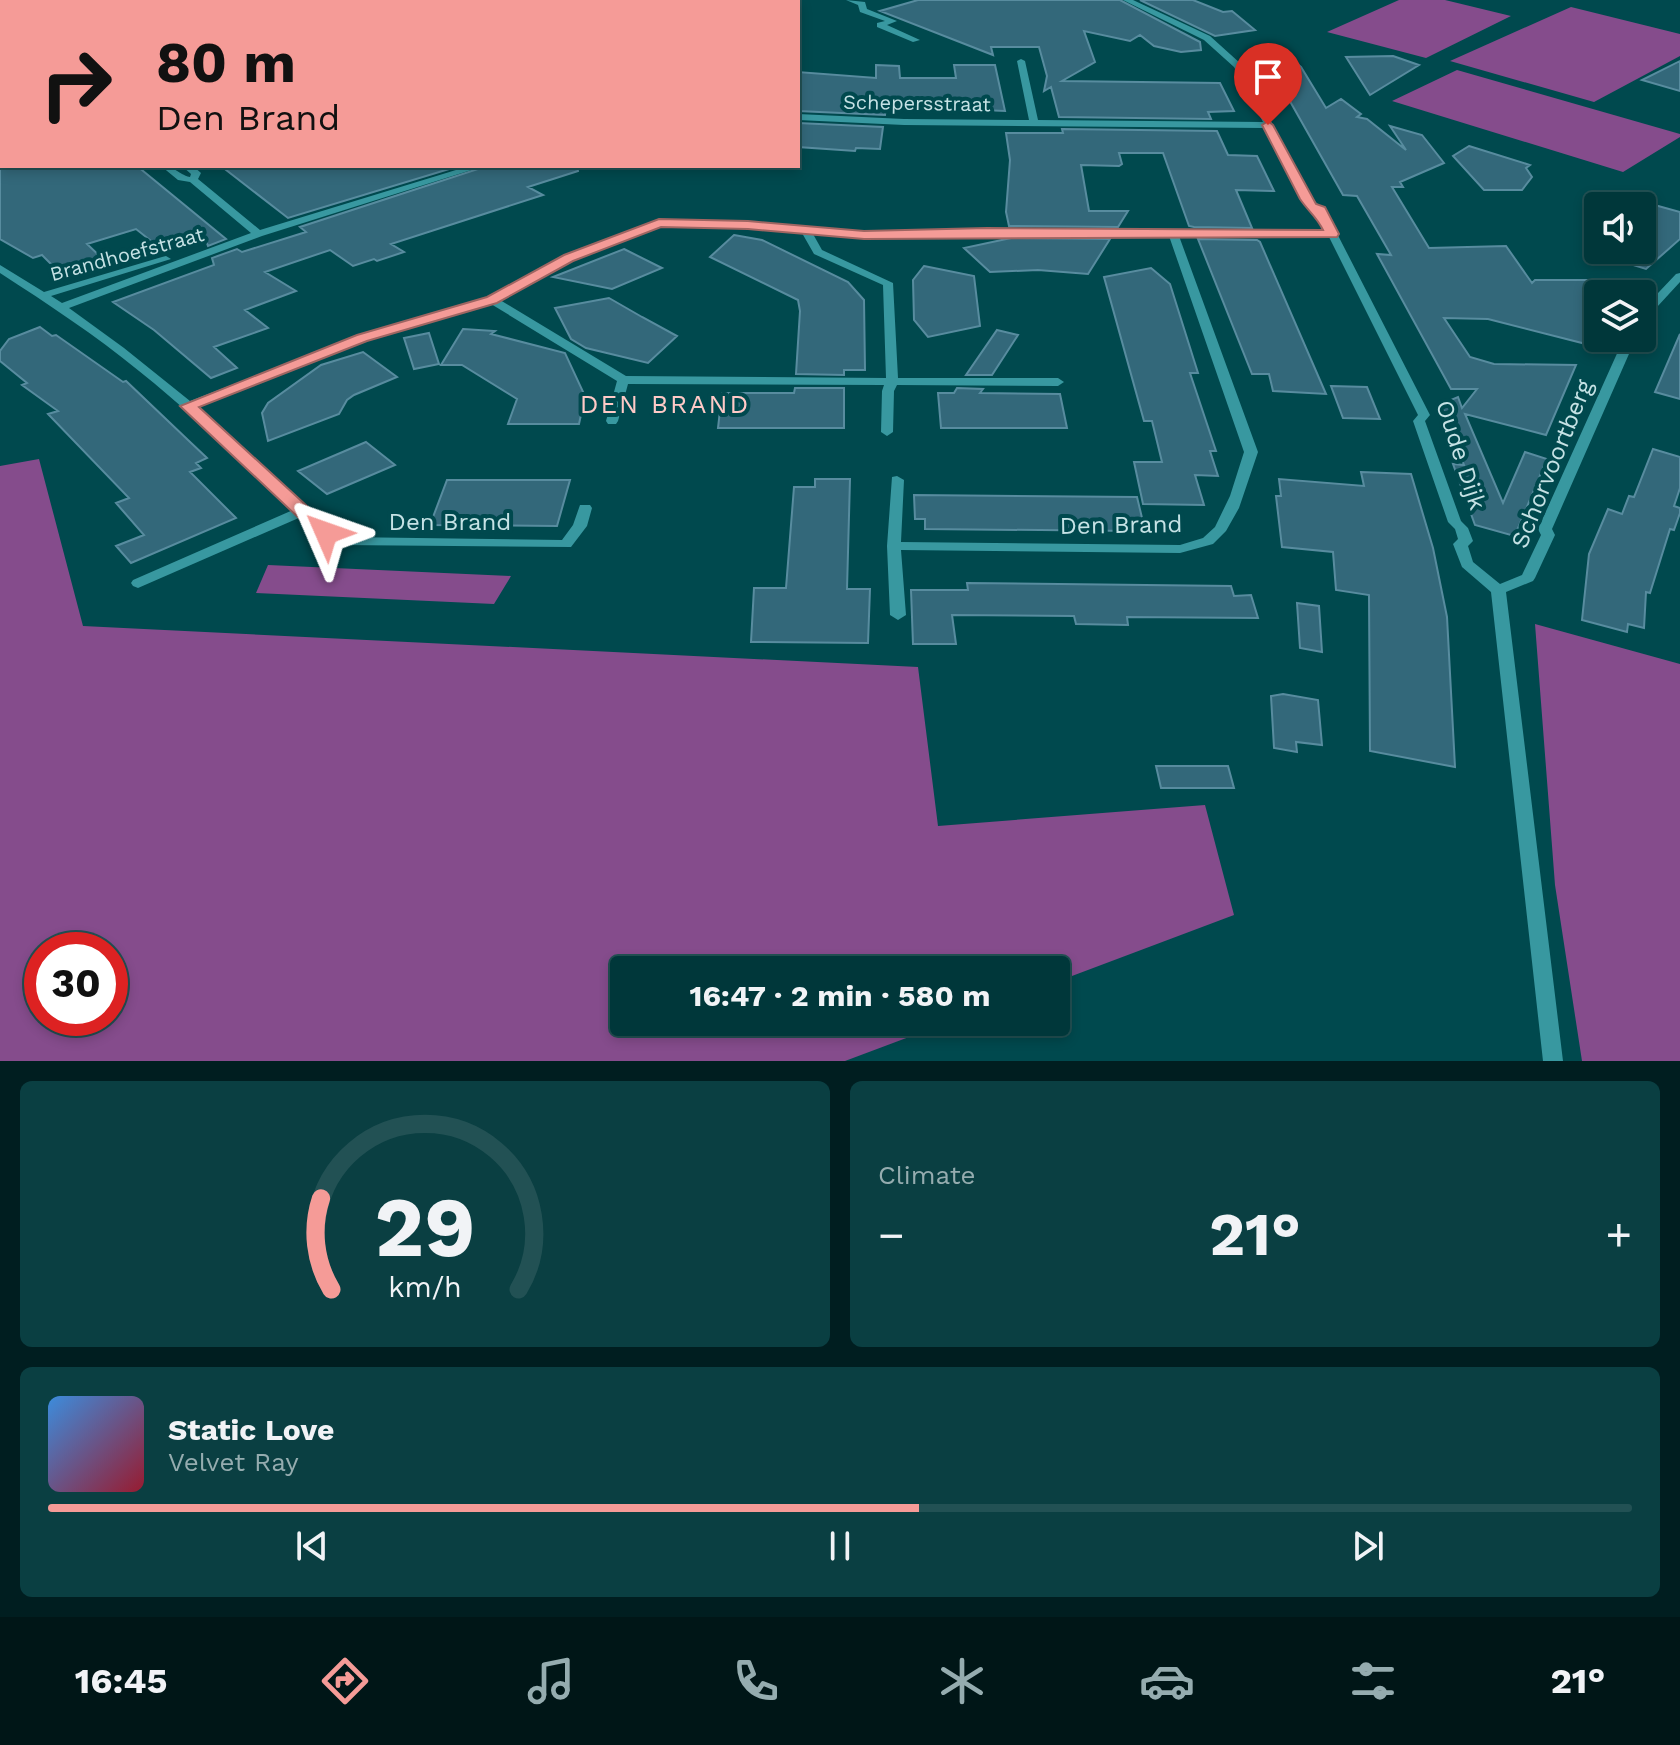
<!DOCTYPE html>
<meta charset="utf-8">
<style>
body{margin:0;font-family:"Work Sans",sans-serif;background:#0a3f42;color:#f1f3f6;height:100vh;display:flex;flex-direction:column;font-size:30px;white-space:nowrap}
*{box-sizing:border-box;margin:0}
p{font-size:26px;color:#95acaf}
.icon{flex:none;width:44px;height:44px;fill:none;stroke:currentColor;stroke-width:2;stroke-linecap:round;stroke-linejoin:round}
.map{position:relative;height:1061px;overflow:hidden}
.sheet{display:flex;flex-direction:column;gap:20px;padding:20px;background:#001e20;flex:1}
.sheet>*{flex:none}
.banner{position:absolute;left:0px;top:0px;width:800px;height:168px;box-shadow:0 4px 12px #0003,0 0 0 2px #225154;background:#f59b97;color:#111;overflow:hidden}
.buttons{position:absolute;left:1584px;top:192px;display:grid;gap:16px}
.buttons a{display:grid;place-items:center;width:72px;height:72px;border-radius:8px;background:#00373a;box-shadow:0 4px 12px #0003,0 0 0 2px #225154;font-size:40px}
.speed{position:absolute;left:24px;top:932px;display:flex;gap:16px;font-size:40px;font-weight:700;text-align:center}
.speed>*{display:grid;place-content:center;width:104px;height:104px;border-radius:50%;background:#00373a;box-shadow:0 4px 12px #0003,0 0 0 2px #225154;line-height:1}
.speed .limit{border:12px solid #d22;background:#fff;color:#111}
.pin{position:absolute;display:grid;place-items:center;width:68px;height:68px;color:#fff;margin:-82px -34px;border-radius:50% 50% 50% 0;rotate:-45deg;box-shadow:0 0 8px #0007}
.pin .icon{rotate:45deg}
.me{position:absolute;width:88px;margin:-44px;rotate:313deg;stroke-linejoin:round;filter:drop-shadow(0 0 6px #0008)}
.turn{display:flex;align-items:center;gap:28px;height:168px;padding:0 24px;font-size:36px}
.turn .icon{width:104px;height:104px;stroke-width:2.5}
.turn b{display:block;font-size:56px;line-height:68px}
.big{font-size:60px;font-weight:700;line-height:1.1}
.sheet .card{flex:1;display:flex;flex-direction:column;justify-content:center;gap:12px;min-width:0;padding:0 28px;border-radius:12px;background:#0a3f42}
.sheet .dial{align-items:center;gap:0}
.dial svg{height:208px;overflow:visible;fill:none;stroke:#225154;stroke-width:7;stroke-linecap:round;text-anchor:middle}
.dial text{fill:#f1f3f6;stroke:none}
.song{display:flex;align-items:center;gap:24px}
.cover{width:96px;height:96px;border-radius:12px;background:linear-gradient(135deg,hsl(210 70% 55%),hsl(350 70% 35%))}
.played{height:8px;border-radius:4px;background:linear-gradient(90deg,#f59b97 55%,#225154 55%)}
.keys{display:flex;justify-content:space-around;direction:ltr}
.heat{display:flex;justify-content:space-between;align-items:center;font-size:44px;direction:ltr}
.sheet .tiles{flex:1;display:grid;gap:20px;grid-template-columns:1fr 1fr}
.card:last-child{grid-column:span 2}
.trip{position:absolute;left:610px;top:956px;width:460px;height:80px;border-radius:8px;background:#00373a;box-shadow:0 4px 12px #0003,0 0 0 2px #225154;font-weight:700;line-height:80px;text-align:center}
.dock{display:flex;height:128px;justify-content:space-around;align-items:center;background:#001617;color:#95acaf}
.dock .icon{width:56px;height:56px}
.dock .selected{color:#f59b97}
.dock b{font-size:36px;color:#f1f3f6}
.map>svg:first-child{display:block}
</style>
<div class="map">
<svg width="1680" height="1061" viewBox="0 0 1680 1061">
<rect width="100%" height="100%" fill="#00494e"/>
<!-- green -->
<path fill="#854c8c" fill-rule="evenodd" d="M1399 0H1445L1511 16 1426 58 1327 32Z
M1571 7 1680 34V56L1594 102 1450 61Z
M1457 70 1680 134V137L1623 172 1392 101Z
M39 459 83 626 918 667 938 826 1205 805 1234 915 1056 982V970H624V1022H949L845 1061H0V466ZM42 950H110V1018H42Z
M268 565 511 576 494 604 256 593Z
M1535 624 1680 664V1061H1582L1555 885Z"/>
<!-- building -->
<path fill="#33687a" stroke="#588c9f" stroke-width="2" d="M918 0H1120L1200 42 1201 50 1181 52 1154 46 1140 35 1130 41 1084 31 1095 62 1062 81 1220 83 1234 111 1208 112 1211 119 1059 117 1051 87 1044 91 1047 76 1039 47H991L993 55 880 11Z
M1140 0H1193L1223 12 1232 11 1255 30 1215 36Z
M1277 47 1301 67 1326 108 1341 99 1361 114 1357 117 1367 119 1406 150 1390 126 1422 135 1444 163 1400 182 1403 187H1392L1429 248 1506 246 1532 283 1535 280H1598V321L1586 344 1488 319 1444 318 1470 357 1494 364 1576 365 1546 435 1465 414 1503 503 1525 452 1547 459 1516 533 1518 537 1475 525 1453 464 1464 465 1441 404 1458 397 1462 408 1477 389H1451L1377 254 1391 255 1357 196 1343 195 1274 73Z
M1393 56 1419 65 1370 95 1346 57Z
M1680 61V91L1642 80Z
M876 65 899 66 900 78H956L954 65H995L1005 111 886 106 885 115 798 111V72L876 78Z
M798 123 883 127 880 149 856 148 855 151 798 147Z
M1062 129 1217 131 1228 155 1257 156 1274 191 1236 190 1252 228 1194 227 1189 226 1163 153H1119L1122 164 1119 166 1081 165 1089 211H1128L1118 227 1009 226 1006 212 1010 160 1006 133H1063Z
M1469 146 1530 165 1526 168 1532 177 1522 190H1484L1453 156Z
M0 166H137L226 239 208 246 204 235 160 248 136 229 87 244 108 264 64 277 42 255 33 258 0 239Z
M221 166H459L288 218Z
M487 166H577L578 171 528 187 543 195 391 244 404 252 377 261 374 259 353 266 330 250 265 272 296 291 245 310 268 328 214 347 237 368 211 378 154 330 113 302 214 265 212 258 237 249 242 252 306 232 300 227Z
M1651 204 1680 212V239L1646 269 1607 257 1614 250H1642V212Z
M734 235 762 240 848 282 864 300 865 370H844V375L796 374 800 311 798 300 710 257Z
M1011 238 1110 239 1088 274 1038 270 990 272 964 248Z
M1198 239 1257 240 1260 242 1326 394 1273 391 1269 374H1252Z
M624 249 662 268 612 289 553 277Z
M924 266 974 276 980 326 928 337 914 320 913 280Z
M1151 268 1170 284 1198 373H1190L1216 451H1210L1218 476 1195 475 1204 505 1143 504 1134 462H1162L1152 421H1144L1104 277Z
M609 298 642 317 677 336 648 363 586 348 571 339 555 308Z
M40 327 52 336 56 335 123 382 126 381 188 440 207 458 196 463 201 468 190 472 236 518 131 563 116 546 144 535 116 503 129 498 48 414 58 411 22 385 27 383 0 361V351L9 339Z
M463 329 495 331 491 334 565 353 585 396 579 424H508L517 399 462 365H441Z
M997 330 1018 335 992 375H966Z
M429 333 439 364 414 369 404 338Z
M1680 334V399L1655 392Z
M363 352 397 377 354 395 347 400 339 414 268 441 262 413 268 403 321 365Z
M1331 386 1367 387 1380 419 1343 418Z
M795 388H844V428H718L722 393H794Z
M957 388 983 389 980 393 1060 394 1067 428H941L938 393H954Z
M366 442 395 465 327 494 298 471Z
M1653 449 1680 457V488L1674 506 1680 508V513L1674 530 1670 529 1650 593 1646 592 1644 628 1628 624 1627 632 1582 620 1589 554 1608 509 1622 514 1629 496 1634 497Z
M1361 472 1411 474 1433 548 1447 617 1455 767 1370 751 1369 595 1336 590 1333 552 1282 547 1276 496H1281L1279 479 1364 486Z
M815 479H850L847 589H870L868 643 751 642 754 588H786L794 487H815Z
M447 480H570L557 526 430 525Z
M914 495 1137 497 1143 522 1133 521 1135 531 925 529V519H915Z
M967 583 1231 586 1234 596 1251 595 1258 618 1127 617 1128 625 1076 624 1074 616 952 615 956 644H913L911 590H968Z
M1297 603 1319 606 1322 652 1300 648Z
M1283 694 1318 700 1322 745 1296 742 1297 752 1274 748 1271 696Z
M1156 766H1228L1234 788H1161Z"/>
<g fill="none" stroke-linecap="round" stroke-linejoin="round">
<!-- minor -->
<path fill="#3898a0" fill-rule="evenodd" d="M211 0H233L230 2Z
M540 0H548L549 2H541Z
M846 0 865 2 867 9 897 21 887 25 920 40 913 42 877 27V23L885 21 860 12 858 5Z
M1123 0H1133L1210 36 1241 64 1312 199 1325 210 1430 415 1425 421 1461 521 1468 528 1473 541 1468 546 1473 562 1500 584 1522 575 1541 535 1538 529 1624 338H1636L1552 529 1555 535 1535 578 1533 581 1506 592 1563 1061H1543L1491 592 1462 567 1453 544 1458 539 1455 529 1448 522 1413 421 1418 415 1329 237 1179 236 1258 452 1239 508 1226 531 1213 544 1180 553 901 550 906 615 898 620 890 615 887 546 892 477 897 476 904 480 901 542 1180 545 1203 538 1215 527 1230 496 1244 452 1169 236 987 235 864 238 813 234 822 250 893 283 898 378H1058L1064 382 1058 386 897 385 894 391 893 432 887 436 881 432 882 391 884 385 628 384 618 421 616 424H608L606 421 617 381 491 304 366 340 196 407 331 530 343 537 562 540 573 525 580 505H590L592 508 587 526 571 547 340 545 321 536 301 517 138 588 133 586 131 583 133 580 293 510C243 463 193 414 139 371 95 335 48 304 0 273V265L44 292 162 257 166 256 171 259 51 296 62 303 251 233 190 182 178 180 161 166C176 166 177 174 190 177L191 174 182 166H193L201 173 198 179 260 230 469 166H484L262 236 69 308 124 348 190 401 358 336 488 298 565 256 659 220 748 222 864 232 987 229 1325 231 1316 212 1308 208 1302 199 1265 128 904 125 798 120V114L904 119 1029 120 1017 61 1021 59 1025 61 1038 120 1263 122 1234 67 1204 40ZM660 226 748 228 802 233 814 254 883 285 886 378 626 376 500 300 573 260Z
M2 143V149L0 150V144Z
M1680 273V282L1646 319 1642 320V310L1676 274Z"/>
</g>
<!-- route -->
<path fill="#f59b97" stroke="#9f6562" stroke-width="2" d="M1268 121 1273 125 1316 204 1325 207 1339 234 1337 237 864 239 748 229 661 227 573 261 497 303 367 341 199 407 332 529 335 533 332 537H319L180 406 357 335 487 297 564 255 659 219 748 221 864 231 987 228 1323 230C1317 217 1308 211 1300 199L1262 125Z"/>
<g text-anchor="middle" stroke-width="8" stroke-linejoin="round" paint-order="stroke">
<!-- far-street labels -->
<g font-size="20" fill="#c5e2e5" stroke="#00494e">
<text transform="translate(917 103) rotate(1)" y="7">Schepersstraat</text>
<text transform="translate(127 254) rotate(-15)" y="7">Brandhoefstraat</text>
</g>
<!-- street labels -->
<g font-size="24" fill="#c5e2e5" stroke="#00494e">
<text transform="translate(1461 455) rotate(72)" y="8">Oude Dijk</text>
<text transform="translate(1552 464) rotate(-68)" y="8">Schorvoortberg</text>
<text x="450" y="530">Den Brand</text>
<text transform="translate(1121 525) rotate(-1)" y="8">Den Brand</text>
</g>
<!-- neighbourhood labels -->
<g font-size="26" letter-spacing="2" fill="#ffcac7" stroke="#00494e">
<text x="665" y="413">DEN BRAND</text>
</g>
</g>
</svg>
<div class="buttons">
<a><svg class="icon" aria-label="sound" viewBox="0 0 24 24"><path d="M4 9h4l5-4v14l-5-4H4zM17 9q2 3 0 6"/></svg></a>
<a><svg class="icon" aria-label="layers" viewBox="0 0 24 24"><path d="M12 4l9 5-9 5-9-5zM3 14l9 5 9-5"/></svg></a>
</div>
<div class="speed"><div class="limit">30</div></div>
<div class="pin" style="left:1268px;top:125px;background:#d93025"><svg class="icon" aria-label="arrive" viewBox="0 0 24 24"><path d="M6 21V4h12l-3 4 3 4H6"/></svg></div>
<svg class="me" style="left:326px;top:533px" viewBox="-20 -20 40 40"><path d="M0-17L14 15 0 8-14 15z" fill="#f59b97" stroke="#fff" stroke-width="4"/></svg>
<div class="trip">16:47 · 2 min · 580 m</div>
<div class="banner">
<div class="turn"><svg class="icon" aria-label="right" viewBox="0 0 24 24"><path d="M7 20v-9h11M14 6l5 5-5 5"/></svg><div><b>80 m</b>Den Brand</div></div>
</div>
</div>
<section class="sheet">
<div class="tiles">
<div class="card dial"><svg viewBox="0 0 100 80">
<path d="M14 69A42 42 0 1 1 86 69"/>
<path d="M14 69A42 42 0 0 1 10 34" stroke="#f59b97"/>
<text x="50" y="56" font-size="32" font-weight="700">29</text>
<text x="50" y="72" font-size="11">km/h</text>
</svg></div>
<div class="card"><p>Climate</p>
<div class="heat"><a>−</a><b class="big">21°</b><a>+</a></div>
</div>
<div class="card">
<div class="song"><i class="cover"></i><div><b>Static Love</b><p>Velvet Ray</p></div></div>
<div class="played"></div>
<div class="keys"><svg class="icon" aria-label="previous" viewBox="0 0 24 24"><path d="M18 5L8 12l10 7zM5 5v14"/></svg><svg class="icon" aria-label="pause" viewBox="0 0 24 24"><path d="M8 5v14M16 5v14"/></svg><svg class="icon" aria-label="next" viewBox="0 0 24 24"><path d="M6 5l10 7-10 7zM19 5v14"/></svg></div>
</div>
</div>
</section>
<nav class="dock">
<b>16:45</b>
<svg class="icon selected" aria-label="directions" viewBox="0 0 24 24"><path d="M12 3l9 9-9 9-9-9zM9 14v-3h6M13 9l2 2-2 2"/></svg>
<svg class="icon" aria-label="music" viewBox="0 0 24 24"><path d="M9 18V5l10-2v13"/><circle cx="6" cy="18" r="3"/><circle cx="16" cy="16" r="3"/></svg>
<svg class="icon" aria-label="phone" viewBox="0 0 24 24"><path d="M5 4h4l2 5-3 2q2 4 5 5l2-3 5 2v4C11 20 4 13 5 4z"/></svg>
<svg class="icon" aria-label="climate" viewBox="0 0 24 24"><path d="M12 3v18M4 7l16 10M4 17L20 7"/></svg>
<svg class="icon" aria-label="car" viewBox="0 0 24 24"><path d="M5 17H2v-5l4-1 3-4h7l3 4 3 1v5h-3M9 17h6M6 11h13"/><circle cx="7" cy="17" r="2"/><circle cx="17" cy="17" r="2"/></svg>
<svg class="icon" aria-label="filters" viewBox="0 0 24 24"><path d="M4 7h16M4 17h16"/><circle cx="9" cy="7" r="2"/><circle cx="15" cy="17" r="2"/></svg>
<b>21°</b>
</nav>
